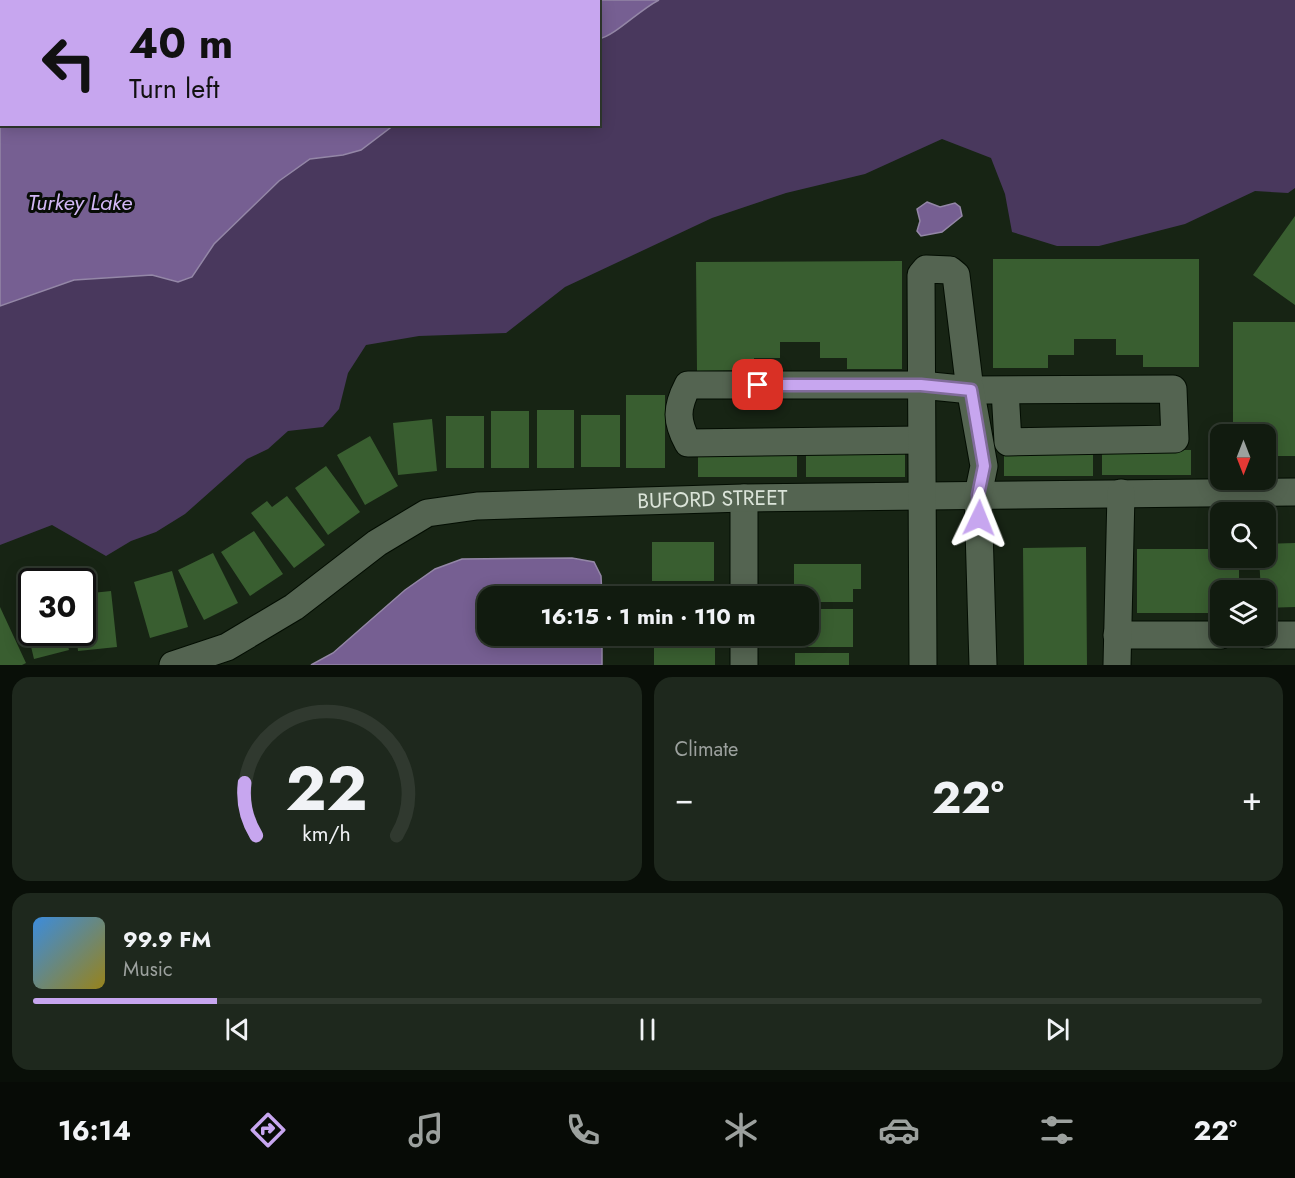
<!DOCTYPE html>
<meta charset="utf-8">
<style>
body{margin:0;font-family:Jost,sans-serif;background:#1e281d;color:#f1f3f6;height:100vh;display:flex;flex-direction:column;font-size:22px;white-space:nowrap}
*{box-sizing:border-box;margin:0}
p{font-size:20px;color:#9ca19e}
.icon{flex:none;width:33px;height:33px;fill:none;stroke:currentColor;stroke-width:2;stroke-linecap:round;stroke-linejoin:round}
.map{position:relative;height:665px;overflow:hidden}
.panel{display:flex;flex-direction:column;gap:12px;padding:12px;background:#090f08;flex:1}
.panel>*{flex:none}
.top-card{position:absolute;left:0px;top:0px;width:600px;height:126px;box-shadow:0 3px 15px #0003,0 0 0 2px #30392f;background:#c7a6ef;color:#111;overflow:hidden}
.needle{width:39px;rotate:180deg}
.tools{position:absolute;left:1210px;top:424px;display:grid;gap:12px}
.tools a{display:grid;place-items:center;width:66px;height:66px;border-radius:12px;background:#111b0f;box-shadow:0 3px 15px #0003,0 0 0 2px #30392f;font-size:30px}
.speed{position:absolute;left:18px;top:568px;display:flex;gap:12px;font-size:30px;font-weight:700;text-align:center}
.speed>*{display:grid;place-content:center;width:78px;height:78px;border-radius:50%;background:#111b0f;box-shadow:0 3px 15px #0003,0 0 0 2px #30392f;line-height:1}
.speed .limit{border:3px solid #111;border-radius:9px;background:#fff;color:#111}
.pin{position:absolute;display:grid;place-items:center;width:51px;height:51px;color:#fff;margin:-26px;border-radius:12px;box-shadow:0 3px 9px #0006}
.me{position:absolute;width:66px;margin:-33px;rotate:2deg;stroke-linejoin:round;filter:drop-shadow(0 0 4px #0008)}
.turn{display:flex;align-items:center;gap:21px;height:126px;padding:0 30px;font-size:27px}
.turn .icon{width:78px;height:78px;stroke-width:2.5}
.turn b{display:block;font-size:42px;line-height:51px}
.big{font-size:45px;font-weight:700;line-height:1.1}
.panel .tile{flex:1;display:flex;flex-direction:column;justify-content:center;gap:9px;min-width:0;padding:0 21px;border-radius:18px;background:#1e281d}
.panel .dial{align-items:center;gap:0}
.dial svg{height:156px;overflow:visible;fill:none;stroke:#30392f;stroke-width:7;stroke-linecap:round;text-anchor:middle}
.dial text{fill:#f1f3f6;stroke:none}
.song{display:flex;align-items:center;gap:18px}
.cover{width:72px;height:72px;border-radius:9px;background:linear-gradient(135deg,hsl(210 70% 55%),hsl(50 70% 35%))}
.played{height:6px;border-radius:3px;background:linear-gradient(90deg,#c7a6ef 15%,#30392f 15%)}
.keys{display:flex;justify-content:space-around;direction:ltr}
.heat{display:flex;justify-content:space-between;align-items:center;font-size:33px;direction:ltr}
.panel .tiles{flex:1;display:grid;gap:12px;grid-template-columns:1fr 1fr}
.tile:last-child{grid-column:span 2}
.trip{position:absolute;left:477px;top:586px;width:342px;height:60px;border-radius:18px;background:#111b0f;box-shadow:0 3px 15px #0003,0 0 0 2px #30392f;font-weight:700;line-height:60px;text-align:center}
.tab-bar{display:flex;height:96px;justify-content:space-around;align-items:center;background:#070b06;color:#9ca19e}
.tab-bar .icon{width:42px;height:42px}
.tab-bar .on{color:#c7a6ef}
.tab-bar b{font-size:27px;color:#f1f3f6}
.map>svg:first-child{display:block}
</style>
<div class="map">
<svg width="1295" height="665" viewBox="0 0 1295 665">
<rect width="100%" height="100%" fill="#172414"/>
<!-- green -->
<path fill="#49385d" d="M659 0H1295V188L1288 193 1255 191 1185 224 1099 246H1057L1012 232 1005 194 991 158 942 139 865 174 786 193 712 218 565 287 506 333 419 336 366 345 348 373 339 409 323 427 288 431 268 449 247 459 185 514 156 532 131 541 106 556 52 525 0 545V306L74 280 152 275 178 282 192 277 214 244 279 181 310 159 343 155 394 125 598 124 599 39C616 35 638 10 659 0Z"/>
<!-- water -->
<path fill="#765f92" stroke="#9487a7" stroke-width="1.5" d="M0 0H659C639 10 616 35 599 39L598 2H2V124L394 125 361 150 343 155 310 159 279 181 214 244 192 277 178 282 152 275 74 280 0 306Z
M927 202 940 207 955 203 960 207 962 216 942 232 921 236 917 231 920 221 917 209Z
M572 558 594 562 601 576 602 597H488V636H602V665H311L333 653 405 590 435 569 462 559Z"/>
<!-- building -->
<path fill="#395e30" d="M1295 216V305L1253 275Z
M993 259H1199V367H1143V355H1116V339H1074V355H1048V368H993Z
M902 261V369H847V358H820V342H780V358H754V370L697 371 696 262Z
M1233 322H1295V456H1266V435H1233Z
M626 395H665V468H626Z
M537 410H574V468H537Z
M491 411H529V468H491Z
M581 415H620V467H581Z
M446 416H484V468H446Z
M432 419 437 471 398 475 393 423Z
M370 436 398 486 365 505 337 455Z
M1004 450H1093V476H1004Z
M1102 450H1191V475H1102Z
M806 452H905V477H806Z
M698 453H797V477H698Z
M326 466 360 512 328 535 295 488Z
M287 496 325 545 294 568 251 513 267 501 272 507Z
M254 531 283 574 250 596 221 552Z
M652 542H714V581H652Z
M1295 543V607L1266 608V591H1261L1259 558H1266V544Z
M1086 547 1087 665H1024L1023 548Z
M1137 549H1221V558H1239V591H1221V613H1137Z
M213 553 238 603 204 620 178 570Z
M794 564H861V589H853V602H808V597H794Z
M172 571 188 627 150 638 134 582Z
M660 588H715V597H660Z
M111 591 117 647 78 651 76 633H82V594Z
M0 607 26 663 22 665H0Z
M32 607V633H65L69 650 34 659 22 609Z
M808 609H853V647H795V636H808Z
M654 636H715V665H654Z
M795 653H849V665H795Z"/>
<g fill="none" stroke-linecap="round" stroke-linejoin="round">
<!-- minor casing -->
<g stroke="#030d02" stroke-width="29">
<g id="minor">
<path d="M921 440 688 443C676 421 676 408 688 385H921L971 390 1173 389 1175 439 1008 442 1005 390"/>
<path d="M744 498V597"/>
<path d="M1117 635H1221"/>
<path d="M1266 635H1295"/>
<path d="M744 636V665"/>
<path id="s1" d="M173 665 227 647 294 607 377 543 427 513 477 506 744 498 1295 492"/>
<path d="M923 665 921 275 926 269 950 270 956 275 969 382 984 466 978 495 983 665"/>
<path d="M1117 665 1121 493"/>
</g>
</g>
<!-- minor -->
<use href="#minor" stroke="#546451" stroke-width="27"/>
</g>
<g fill="none" stroke-linecap="round" stroke-linejoin="round">
<!-- route casing -->
<g stroke="#816c9b" stroke-width="15">
<path id="route" d="M758 385H921L971 390 984 466 978 495 979 518"/>
</g>
<!-- route -->
<use href="#route" stroke="#c7a6ef" stroke-width="10"/>
</g>
<g text-anchor="middle" stroke-width="6" stroke-linejoin="round" paint-order="stroke">
<!-- street labels -->
<g font-size="21" fill="#dbe4d9" stroke="#070c06">
<text dy="7" stroke="none"><textPath href="#s1" startOffset="584">BUFORD STREET</textPath></text>
</g>
<!-- water labels -->
<g font-size="22" font-style="italic" fill="#d2b7f5" stroke="#070c06">
<text x="80" y="210">Turkey Lake</text>
</g>
</g>
</svg>
<div class="tools">
<a><svg class="needle" viewBox="-14 -14 28 28"><path d="M0-13l5 13h-10z" fill="#e53935"/><path d="M0 13l5-13h-10z" fill="#9ca19e"/></svg></a>
<a><svg class="icon" aria-label="search" viewBox="0 0 24 24"><circle cx="10" cy="10" r="6"/><path d="M15 15l6 6"/></svg></a>
<a><svg class="icon" aria-label="layers" viewBox="0 0 24 24"><path d="M12 4l9 5-9 5-9-5zM3 14l9 5 9-5"/></svg></a>
</div>
<div class="speed"><div class="limit">30</div></div>
<div class="pin" style="left:758px;top:385px;background:#d93025"><svg class="icon" aria-label="arrive" viewBox="0 0 24 24"><path d="M6 21V4h12l-3 4 3 4H6"/></svg></div>
<svg class="me" style="left:979px;top:518px" viewBox="-20 -20 40 40"><path d="M0-17L14 15 0 8-14 15z" fill="#c7a6ef" stroke="#fff" stroke-width="4"/></svg>
<div class="trip">16:15 · 1 min · 110 m</div>
<div class="top-card">
<div class="turn"><svg class="icon" aria-label="left" viewBox="0 0 24 24"><path d="M17 20v-9H6M10 6l-5 5 5 5"/></svg><div><b>40 m</b>Turn left</div></div>
</div>
</div>
<section class="panel">
<div class="tiles">
<div class="tile dial"><svg viewBox="0 0 100 80">
<path d="M14 69A42 42 0 1 1 86 69"/>
<path d="M14 69A42 42 0 0 1 8 42" stroke="#c7a6ef"/>
<text x="50" y="56" font-size="32" font-weight="700">22</text>
<text x="50" y="72" font-size="11">km/h</text>
</svg></div>
<div class="tile"><p>Climate</p>
<div class="heat"><a>−</a><b class="big">22°</b><a>+</a></div>
</div>
<div class="tile">
<div class="song"><i class="cover"></i><div><b>99.9 FM</b><p>Music</p></div></div>
<div class="played"></div>
<div class="keys"><svg class="icon" aria-label="previous" viewBox="0 0 24 24"><path d="M18 5L8 12l10 7zM5 5v14"/></svg><svg class="icon" aria-label="pause" viewBox="0 0 24 24"><path d="M8 5v14M16 5v14"/></svg><svg class="icon" aria-label="next" viewBox="0 0 24 24"><path d="M6 5l10 7-10 7zM19 5v14"/></svg></div>
</div>
</div>
</section>
<nav class="tab-bar">
<b>16:14</b>
<svg class="icon on" aria-label="directions" viewBox="0 0 24 24"><path d="M12 3l9 9-9 9-9-9zM9 14v-3h6M13 9l2 2-2 2"/></svg>
<svg class="icon" aria-label="music" viewBox="0 0 24 24"><path d="M9 18V5l10-2v13"/><circle cx="6" cy="18" r="3"/><circle cx="16" cy="16" r="3"/></svg>
<svg class="icon" aria-label="phone" viewBox="0 0 24 24"><path d="M5 4h4l2 5-3 2q2 4 5 5l2-3 5 2v4C11 20 4 13 5 4z"/></svg>
<svg class="icon" aria-label="climate" viewBox="0 0 24 24"><path d="M12 3v18M4 7l16 10M4 17L20 7"/></svg>
<svg class="icon" aria-label="car" viewBox="0 0 24 24"><path d="M5 17H2v-5l4-1 3-4h7l3 4 3 1v5h-3M9 17h6M6 11h13"/><circle cx="7" cy="17" r="2"/><circle cx="17" cy="17" r="2"/></svg>
<svg class="icon" aria-label="filters" viewBox="0 0 24 24"><path d="M4 7h16M4 17h16"/><circle cx="9" cy="7" r="2"/><circle cx="15" cy="17" r="2"/></svg>
<b>22°</b>
</nav>
